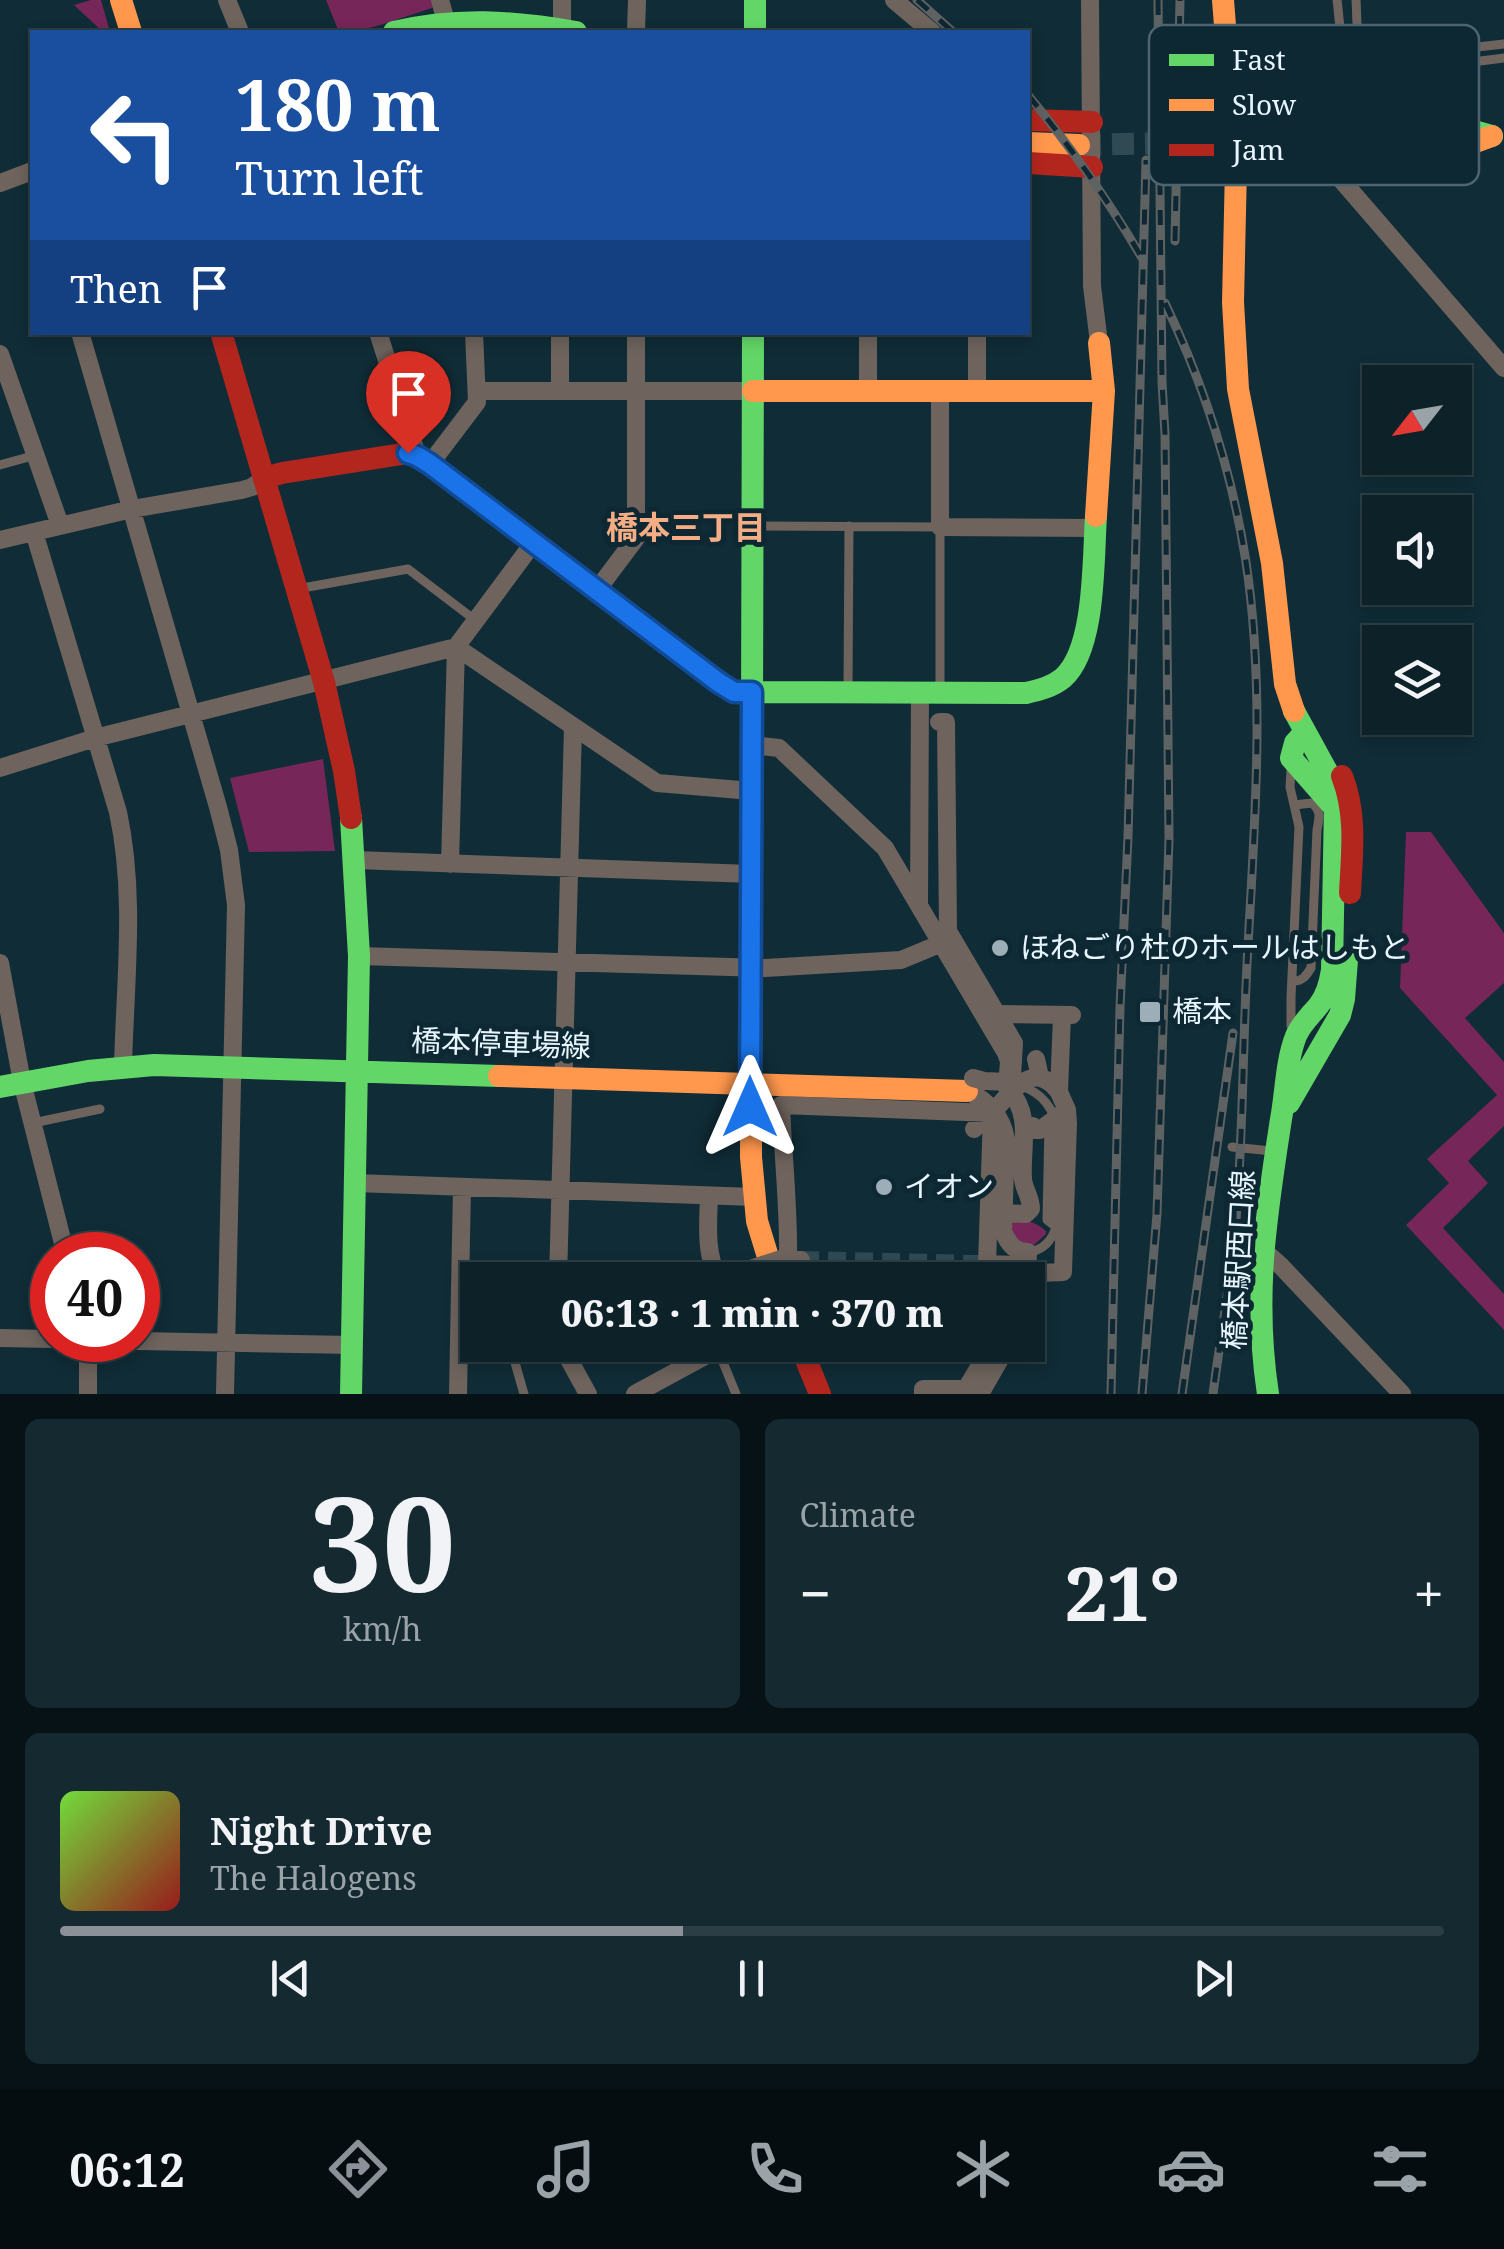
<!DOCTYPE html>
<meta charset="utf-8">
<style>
body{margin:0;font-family:"Noto Serif","Noto Sans JP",serif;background:#152930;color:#f1f3f6;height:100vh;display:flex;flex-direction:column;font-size:38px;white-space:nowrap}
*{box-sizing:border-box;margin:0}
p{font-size:32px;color:#9aa3a8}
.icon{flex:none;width:55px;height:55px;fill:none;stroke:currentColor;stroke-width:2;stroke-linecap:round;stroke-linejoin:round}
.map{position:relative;height:1394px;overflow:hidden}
.panel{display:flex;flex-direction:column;gap:25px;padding:25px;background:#071216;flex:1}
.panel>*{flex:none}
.hud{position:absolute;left:30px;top:30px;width:1000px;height:305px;border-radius:0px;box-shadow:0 5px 15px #0003,0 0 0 2px #2c3e45;background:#1a4fa0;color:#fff;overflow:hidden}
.needle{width:65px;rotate:239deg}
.fabs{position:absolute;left:1362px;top:365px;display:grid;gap:20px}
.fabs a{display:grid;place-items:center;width:110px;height:110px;border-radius:0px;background:#0c2128;box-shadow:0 5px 15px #0003,0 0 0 2px #2c3e45;font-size:50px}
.speed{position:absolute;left:30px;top:1232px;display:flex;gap:20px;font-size:50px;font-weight:700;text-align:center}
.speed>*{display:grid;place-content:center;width:130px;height:130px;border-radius:50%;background:#0c2128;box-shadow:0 5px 15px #0003,0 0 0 2px #2c3e45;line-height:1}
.speed .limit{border:15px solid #d22;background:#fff;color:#111}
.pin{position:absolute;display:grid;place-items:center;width:85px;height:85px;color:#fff;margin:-102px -42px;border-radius:50% 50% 50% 0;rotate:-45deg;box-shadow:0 0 10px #0007}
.pin .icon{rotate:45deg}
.me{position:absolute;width:110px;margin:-55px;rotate:0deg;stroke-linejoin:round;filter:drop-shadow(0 0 8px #0008)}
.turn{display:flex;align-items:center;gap:35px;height:210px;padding:0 40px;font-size:45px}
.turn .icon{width:130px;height:130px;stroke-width:2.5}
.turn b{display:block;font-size:70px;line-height:85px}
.then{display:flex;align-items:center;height:95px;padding:0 40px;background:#0003;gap:20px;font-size:38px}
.big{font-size:75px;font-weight:800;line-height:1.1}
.panel .card{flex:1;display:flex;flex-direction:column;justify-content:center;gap:15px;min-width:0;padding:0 35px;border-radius:15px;background:#152930}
.panel .dial{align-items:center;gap:0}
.dial b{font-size:130px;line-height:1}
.song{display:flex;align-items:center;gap:30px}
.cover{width:120px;height:120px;border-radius:15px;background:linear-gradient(135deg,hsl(100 70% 55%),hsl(0 70% 35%))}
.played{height:10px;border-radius:5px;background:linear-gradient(90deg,#8c9099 45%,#2c3e45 45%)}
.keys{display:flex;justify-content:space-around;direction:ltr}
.heat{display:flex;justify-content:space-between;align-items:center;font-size:55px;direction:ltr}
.panel .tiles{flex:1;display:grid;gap:25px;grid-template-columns:1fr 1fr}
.card:last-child{grid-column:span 2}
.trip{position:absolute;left:460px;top:1262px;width:585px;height:100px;border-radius:0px;background:#0c2128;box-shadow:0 5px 15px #0003,0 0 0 2px #2c3e45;font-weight:800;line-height:100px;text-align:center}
.tabs{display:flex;height:160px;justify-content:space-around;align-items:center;background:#050d10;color:#9aa3a8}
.tabs .icon{width:70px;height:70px}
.tabs .selected{color:#8c9099}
.tabs b{font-size:45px;color:#f1f3f6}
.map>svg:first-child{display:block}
</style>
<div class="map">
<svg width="1504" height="1394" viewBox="0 0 1504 1394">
<rect width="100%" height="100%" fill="#102c36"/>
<!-- green -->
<path fill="#762659" d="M91 0H101L110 32H103L74 5Z
M326 0H433L435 7C405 16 369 32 339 32Z
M323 759 335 851 249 852 230 778Z
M1406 832H1431L1504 933V983L1465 1018 1504 1062V1126L1468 1161 1488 1183 1443 1228 1504 1294V1330L1406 1225 1449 1183 1427 1159 1497 1095 1400 988Z
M1015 1220C1028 1221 1036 1222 1046 1231V1234L1034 1245 1020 1244 1010 1230 1011 1222Z"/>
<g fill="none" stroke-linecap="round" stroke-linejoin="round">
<!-- street-tunnel -->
<path stroke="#304a54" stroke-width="18" stroke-dasharray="18 9" stroke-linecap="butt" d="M801 1260 979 1264"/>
<!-- secondary-tunnel -->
<path stroke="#304a54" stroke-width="22" stroke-dasharray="22 11" stroke-linecap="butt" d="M1079 145 1252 141"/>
<!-- lane -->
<path stroke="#6e635d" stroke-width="9" d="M1337 0C1341 27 1338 59 1363 76L1504 58
M1356 0C1358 26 1352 49 1381 58L1504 44
M0 465 36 455
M754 526 940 527V691
M297 589 408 569 475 620
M848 689 849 526
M1291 770 1290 787 1299 827 1291 997V1026L1295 1032
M1292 981C1302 982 1306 976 1311 968L1317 830C1319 818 1322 812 1312 803L1294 805
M1020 1086C1042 1092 1056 1110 1057 1133L1056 1227C1052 1241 1042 1251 1028 1252
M33 1123 100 1109
M1049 1124 1047 1220 1056 1227
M1232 1147 1273 1151
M510 1345 524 1394
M718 1350 736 1394"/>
<!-- street -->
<path stroke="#6e635d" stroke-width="18" d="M227 0 240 32
M440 0 446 21
M894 0 932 32
M1090 0 1092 286 1099 343
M562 32V0
M636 32 637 0
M1325 161 1504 368
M0 183 32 171
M80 332 218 807 229 850 236 905 225 1394
M378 332 417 455
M868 332V391
M0 354 60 525
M478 391H753
M560 391V332
M940 391V527L1093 528
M977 391V332
M430 464 477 402 474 332
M34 532 118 812C136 896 125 981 123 1067
M0 540 132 509 242 490 252 487 265 478
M597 590 636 538V332
M752 745 779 748 885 848 1006 1053 1009 1061 1007 1088C1033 1113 1021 1147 1023 1179 1024 1190 1031 1197 1031 1209L1026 1214 1004 1213
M0 768 95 738 456 647 657 783 752 791
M355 860 752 874
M450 864 456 647 534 542
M919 902 920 693
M359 956 765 968 901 960 942 943
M0 963 22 1082 66 1255
M998 1014 1072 1015
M1036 1059 1040 1077
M967 1091C988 1101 1002 1116 1006 1139L1003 1231C1008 1243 1014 1252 1028 1252L1027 1280
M355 1183 754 1197
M709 1196C708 1225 705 1254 719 1280
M1264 1251 1280 1265 1402 1394
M801 1260 788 1259C789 1208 783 1157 781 1105L992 1113 974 1129
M558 1280 573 727
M0 1338 52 1339
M86 1340 352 1345
M561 1345 588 1394
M88 1394V1340
M458 1394 462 1187
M635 1394 725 1345
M923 1394V1389H966L984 1359V1345
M980 1394 1008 1345"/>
<!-- fast -->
<path stroke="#63d668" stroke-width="22" d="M755 0V32
M394 32C456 17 514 21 576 32
M1233 114 1354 115 1393 118 1446 123 1492 136
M1255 141 1456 137
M659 638 734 692 1026 693C1039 690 1052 687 1063 678 1096 649 1093 558 1096 516
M1305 732 1295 743 1291 758 1333 806
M0 1087 88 1071 154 1065 499 1076
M1289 1103 1340 1015 1344 999 1347 960
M751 1105 753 332
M351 1394 359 956 351 818
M1268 1394C1253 1296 1266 1216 1281 1119 1286 1093 1286 1061 1296 1036 1301 1024 1311 1015 1319 1005 1327 995 1330 983 1332 970L1335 803 1329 775 1294 711"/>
<!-- slow -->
<path stroke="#ff974d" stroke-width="22" d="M121 0 131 32
M1223 0 1236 167 1233 302 1238 389 1272 563 1285 684 1294 711
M1028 143 1079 145
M1236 167 1398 157 1451 151 1492 136
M753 391H1104
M1096 516 1104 391 1099 343
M499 1076 967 1091
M751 1105V1157L757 1221 775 1280"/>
<!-- jam -->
<path stroke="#b3261e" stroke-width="22" d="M1028 120 1092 122
M1028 163 1092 167
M221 332 324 682 344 771 351 818
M265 478 282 473 408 453 417 455 659 638
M1342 776C1357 814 1352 853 1350 893
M800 1345 820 1394"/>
<!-- rail casing -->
<g stroke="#5e6262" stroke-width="9">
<path id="rail" d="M917 0 953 32
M1028 95C1071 147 1108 200 1142 258
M1175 241 1180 0
M1165 303C1204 385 1232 472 1246 562 1266 695 1254 831 1247 964 1243 1044 1243 1125 1237 1206 1233 1269 1221 1332 1213 1394
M1111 1394 1120 1007 1128 837 1146 160
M1142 1394 1157 1214 1169 839 1165 434 1162 382 1158 0
M1182 1394 1233 1033"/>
</g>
<!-- rail -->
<use href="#rail" stroke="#0d2733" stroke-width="5" stroke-dasharray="15" stroke-linecap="butt"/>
<!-- street-bridge -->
<path stroke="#6e635d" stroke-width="18" d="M939 722H946L948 931 1014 1043 1011 1093
M973 1078 984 1081 1012 1082
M1059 1092C1033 1058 1012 1092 992 1113L987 1264 1017 1265 1040 1273 1063 1272 1068 1123 1067 1110 1059 1092 1062 1015
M1033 1126V1130H1040L1067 1110
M744 1271 781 1259H788"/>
</g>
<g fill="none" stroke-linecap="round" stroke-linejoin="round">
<!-- route casing -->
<g stroke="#114b97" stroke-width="25">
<path id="route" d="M408 453 417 456 430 464 718 682 734 692H752L750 1107"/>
</g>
<!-- route -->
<use href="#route" stroke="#1a73e8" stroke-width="18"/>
</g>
<!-- markers -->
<g fill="#9cafb8" stroke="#0d2733" stroke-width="4">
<circle cx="1000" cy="948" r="10"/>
<rect x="1138" y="1000" width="24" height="24" rx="5"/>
<circle cx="884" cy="1187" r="10"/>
</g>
<g text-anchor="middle" stroke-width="10" stroke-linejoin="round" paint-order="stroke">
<!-- poi labels -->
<g font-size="30" fill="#e7f6fe" stroke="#0d2733" text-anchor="start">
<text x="1020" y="958">ほねごり杜のホールはしもと</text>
<text x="1172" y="1022">橋本</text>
<text x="904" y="1197">イオン</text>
</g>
<!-- street labels -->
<g font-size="30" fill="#e7f6fe" stroke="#0d2733">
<text transform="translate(501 1044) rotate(2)" y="10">橋本停車場線</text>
<text transform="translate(1239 1260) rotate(-87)" y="10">橋本駅西口線</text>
</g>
<!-- neighbourhood labels -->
<g font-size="32" font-weight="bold" fill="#f5ad86" stroke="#0d2733">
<text x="686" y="539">橋本三丁目</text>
</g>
</g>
<!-- legend -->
<rect x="1149" y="25" width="330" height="160" rx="15" fill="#0d2733" stroke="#4e6570" stroke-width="2.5"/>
<rect x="1169" y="54" width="45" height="12" fill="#63d668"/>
<rect x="1169" y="99" width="45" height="12" fill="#ff974d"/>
<rect x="1169" y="144" width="45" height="12" fill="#b3261e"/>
<g font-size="28" fill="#e7f6fe">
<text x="1232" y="70">Fast</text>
<text x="1232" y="115">Slow</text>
<text x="1232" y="160">Jam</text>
</g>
</svg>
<div class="fabs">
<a><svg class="needle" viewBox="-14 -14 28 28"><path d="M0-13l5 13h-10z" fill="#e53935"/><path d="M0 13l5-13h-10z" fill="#9aa3a8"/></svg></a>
<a><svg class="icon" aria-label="sound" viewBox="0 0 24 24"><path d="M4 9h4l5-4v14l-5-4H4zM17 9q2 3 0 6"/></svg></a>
<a><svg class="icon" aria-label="layers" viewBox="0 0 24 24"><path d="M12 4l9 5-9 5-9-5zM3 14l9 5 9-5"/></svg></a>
</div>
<div class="speed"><div class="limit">40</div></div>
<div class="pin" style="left:408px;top:453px;background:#d93025"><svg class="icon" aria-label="arrive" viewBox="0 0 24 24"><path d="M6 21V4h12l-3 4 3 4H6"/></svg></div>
<svg class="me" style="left:750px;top:1107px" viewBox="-20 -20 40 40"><path d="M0-17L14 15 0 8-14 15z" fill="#1a73e8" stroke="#fff" stroke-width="4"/></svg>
<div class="trip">06:13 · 1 min · 370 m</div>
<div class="hud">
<div class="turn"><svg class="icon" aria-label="left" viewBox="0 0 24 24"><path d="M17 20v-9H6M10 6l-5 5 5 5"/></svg><div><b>180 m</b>Turn left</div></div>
<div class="then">Then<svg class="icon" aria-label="arrive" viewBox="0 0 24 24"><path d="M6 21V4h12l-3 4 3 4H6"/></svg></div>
</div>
</div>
<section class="panel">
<div class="tiles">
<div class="card dial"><b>30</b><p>km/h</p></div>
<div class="card"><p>Climate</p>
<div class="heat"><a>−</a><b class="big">21°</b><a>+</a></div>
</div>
<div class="card">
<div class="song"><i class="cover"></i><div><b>Night Drive</b><p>The Halogens</p></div></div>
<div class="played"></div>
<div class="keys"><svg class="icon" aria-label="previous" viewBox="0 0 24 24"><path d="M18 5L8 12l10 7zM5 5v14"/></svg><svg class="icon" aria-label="pause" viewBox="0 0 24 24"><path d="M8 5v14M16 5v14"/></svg><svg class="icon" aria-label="next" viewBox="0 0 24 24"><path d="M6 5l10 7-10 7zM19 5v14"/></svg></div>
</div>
</div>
</section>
<nav class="tabs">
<b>06:12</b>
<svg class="icon selected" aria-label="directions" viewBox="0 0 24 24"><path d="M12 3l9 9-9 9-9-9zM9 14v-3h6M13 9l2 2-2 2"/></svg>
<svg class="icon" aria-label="music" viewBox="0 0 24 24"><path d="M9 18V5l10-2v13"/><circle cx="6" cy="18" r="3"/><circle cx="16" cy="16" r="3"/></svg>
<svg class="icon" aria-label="phone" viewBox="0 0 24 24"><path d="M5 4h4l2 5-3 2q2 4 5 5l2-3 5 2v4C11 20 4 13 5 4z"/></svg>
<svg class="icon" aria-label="climate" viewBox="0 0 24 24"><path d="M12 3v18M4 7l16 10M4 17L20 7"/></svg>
<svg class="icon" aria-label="car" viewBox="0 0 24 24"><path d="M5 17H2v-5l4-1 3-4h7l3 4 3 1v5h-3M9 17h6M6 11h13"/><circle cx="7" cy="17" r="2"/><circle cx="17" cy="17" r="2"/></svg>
<svg class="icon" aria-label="filters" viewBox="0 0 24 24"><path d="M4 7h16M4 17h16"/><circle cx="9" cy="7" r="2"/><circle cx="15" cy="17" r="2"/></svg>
</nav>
